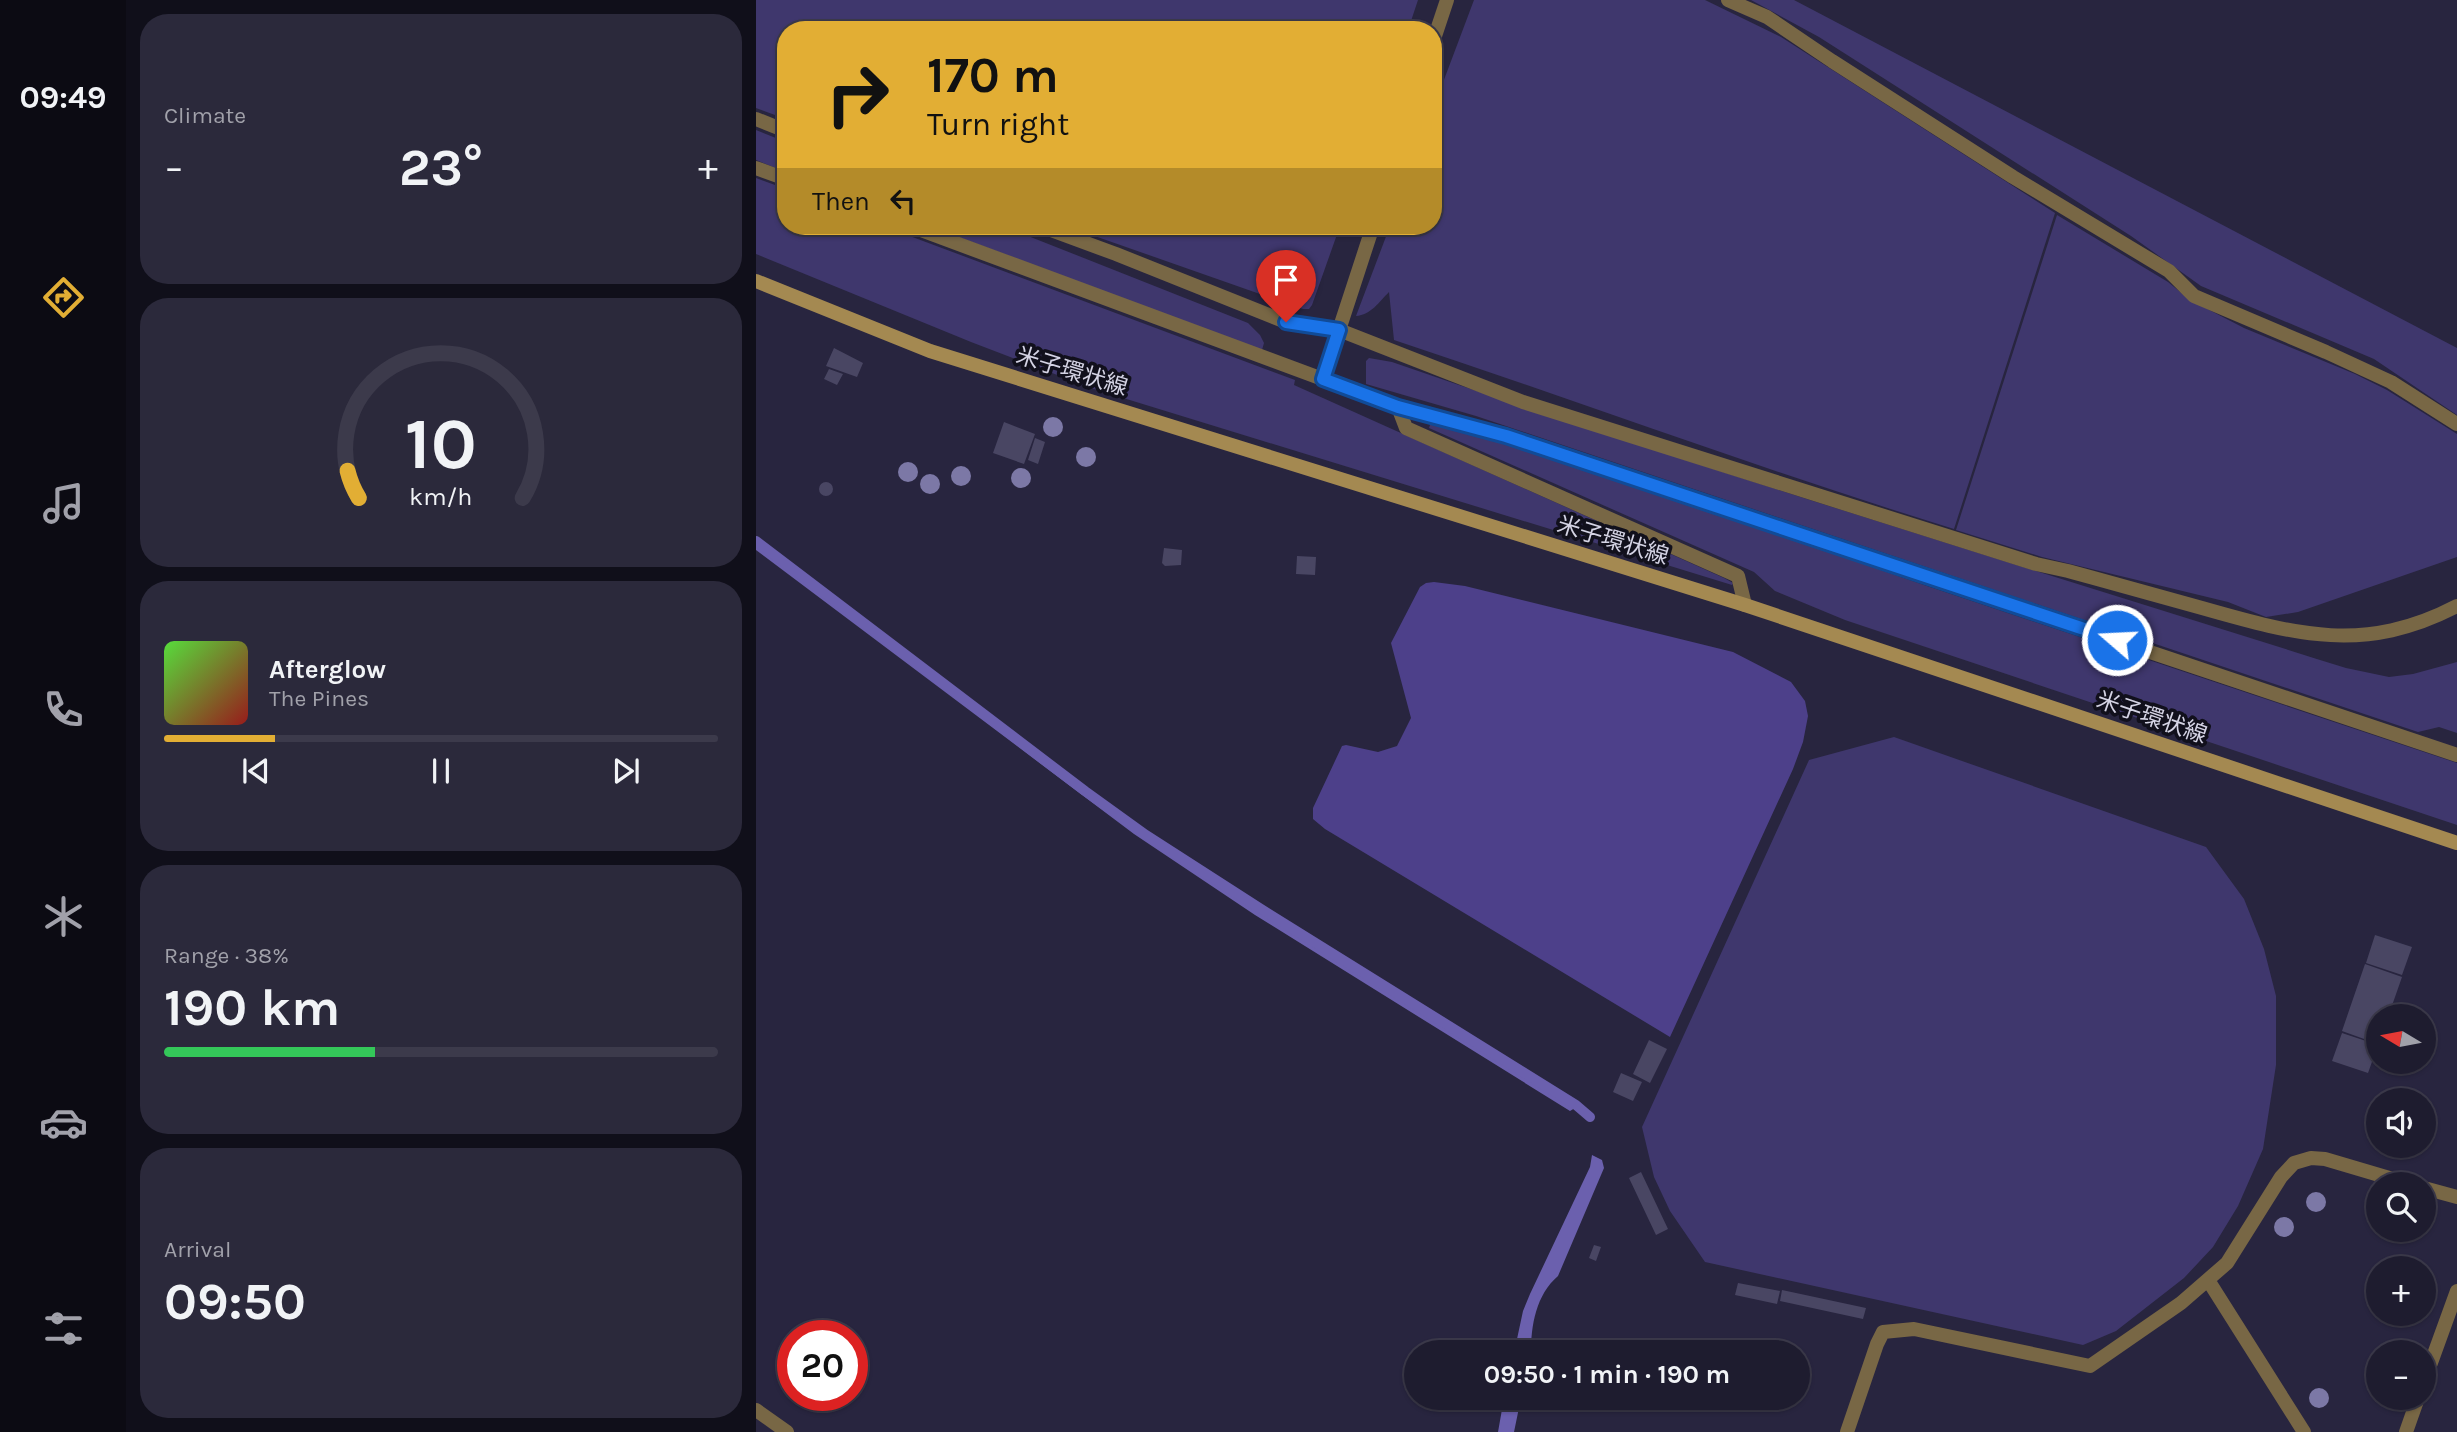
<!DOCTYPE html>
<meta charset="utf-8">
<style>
body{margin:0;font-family:Karla,"Noto Sans JP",sans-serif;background:#2b293b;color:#f1f3f6;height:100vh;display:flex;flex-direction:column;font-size:26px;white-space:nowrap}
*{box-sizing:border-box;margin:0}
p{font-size:23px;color:#a1a1aa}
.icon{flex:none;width:38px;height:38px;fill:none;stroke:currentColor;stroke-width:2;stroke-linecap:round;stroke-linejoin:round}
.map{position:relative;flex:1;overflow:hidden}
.side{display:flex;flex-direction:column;gap:14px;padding:14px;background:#100f1a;width:630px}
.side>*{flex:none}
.banner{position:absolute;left:21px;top:21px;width:665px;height:214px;border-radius:28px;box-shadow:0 2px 5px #0004,0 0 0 2px #3c3a4b;background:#e2ae34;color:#111;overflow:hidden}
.needle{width:46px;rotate:280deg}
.controls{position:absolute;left:1610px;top:1004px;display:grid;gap:14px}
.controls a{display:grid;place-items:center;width:70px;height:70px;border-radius:50%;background:#1e1c2f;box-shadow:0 2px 5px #0004,0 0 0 2px #3c3a4b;font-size:35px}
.speed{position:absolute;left:21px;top:1320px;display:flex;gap:14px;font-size:35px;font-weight:700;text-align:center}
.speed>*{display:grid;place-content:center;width:91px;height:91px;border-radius:50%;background:#1e1c2f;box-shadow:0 2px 5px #0004,0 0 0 2px #3c3a4b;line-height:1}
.speed .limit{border:10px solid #d22;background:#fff;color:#111}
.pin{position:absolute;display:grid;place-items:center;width:60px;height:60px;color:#fff;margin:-72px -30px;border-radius:50% 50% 50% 0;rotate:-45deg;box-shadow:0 0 7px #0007}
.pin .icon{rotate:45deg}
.me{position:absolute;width:77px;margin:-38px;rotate:289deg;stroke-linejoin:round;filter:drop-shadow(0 0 5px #0008)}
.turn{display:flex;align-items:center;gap:24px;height:147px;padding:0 35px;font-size:32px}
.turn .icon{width:91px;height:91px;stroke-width:2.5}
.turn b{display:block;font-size:49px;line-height:60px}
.then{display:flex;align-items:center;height:66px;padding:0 35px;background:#0003;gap:14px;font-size:26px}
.big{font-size:52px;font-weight:700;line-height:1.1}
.side .widget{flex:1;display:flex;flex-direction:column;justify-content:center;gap:10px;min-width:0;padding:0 24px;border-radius:28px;background:#2b293b}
.side .dial{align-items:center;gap:0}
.dial svg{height:182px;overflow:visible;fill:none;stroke:#3c3a4b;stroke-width:7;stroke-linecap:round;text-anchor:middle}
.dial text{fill:#f1f3f6;stroke:none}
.song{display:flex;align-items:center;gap:21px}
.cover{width:84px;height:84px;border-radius:10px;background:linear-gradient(135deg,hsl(110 70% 55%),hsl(0 70% 35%))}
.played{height:7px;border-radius:4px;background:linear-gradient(90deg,#e2ae34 20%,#3c3a4b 20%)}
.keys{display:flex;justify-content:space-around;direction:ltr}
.heat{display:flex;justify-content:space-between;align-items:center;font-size:38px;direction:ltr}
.charge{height:10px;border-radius:5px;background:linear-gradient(90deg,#34c759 38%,#3c3a4b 0)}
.trip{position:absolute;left:648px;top:1340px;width:406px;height:70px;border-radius:35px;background:#1e1c2f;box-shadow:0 2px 5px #0004,0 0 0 2px #3c3a4b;font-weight:700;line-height:70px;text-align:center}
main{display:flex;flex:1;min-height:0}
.tabs{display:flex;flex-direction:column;width:126px;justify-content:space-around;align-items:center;background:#0c0b13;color:#a1a1aa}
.tabs .icon{width:49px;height:49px}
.tabs .selected{color:#e2ae34}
.tabs b{font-size:32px;color:#f1f3f6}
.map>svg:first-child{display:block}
</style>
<main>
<nav class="tabs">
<b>09:49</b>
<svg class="icon selected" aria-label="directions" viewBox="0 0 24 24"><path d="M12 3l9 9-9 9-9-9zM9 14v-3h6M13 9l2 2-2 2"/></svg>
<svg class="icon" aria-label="music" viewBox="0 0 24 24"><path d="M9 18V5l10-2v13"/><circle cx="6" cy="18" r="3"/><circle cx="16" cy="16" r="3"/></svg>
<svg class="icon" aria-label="phone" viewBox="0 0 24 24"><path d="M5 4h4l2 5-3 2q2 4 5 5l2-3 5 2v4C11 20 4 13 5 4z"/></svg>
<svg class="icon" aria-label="climate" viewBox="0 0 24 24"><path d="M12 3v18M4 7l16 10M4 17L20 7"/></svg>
<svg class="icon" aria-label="car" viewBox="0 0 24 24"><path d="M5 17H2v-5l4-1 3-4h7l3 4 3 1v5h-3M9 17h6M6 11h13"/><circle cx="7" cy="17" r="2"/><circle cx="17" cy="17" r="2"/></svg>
<svg class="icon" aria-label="filters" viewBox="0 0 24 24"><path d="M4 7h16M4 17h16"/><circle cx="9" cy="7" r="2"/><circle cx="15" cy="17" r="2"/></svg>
</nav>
<section class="side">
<div class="widget"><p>Climate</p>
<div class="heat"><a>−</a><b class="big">23°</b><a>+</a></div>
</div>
<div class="widget dial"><svg viewBox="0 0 100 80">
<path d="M14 69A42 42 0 1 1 86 69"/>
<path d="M14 69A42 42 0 0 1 9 57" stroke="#e2ae34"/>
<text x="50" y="56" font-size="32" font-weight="700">10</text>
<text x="50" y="72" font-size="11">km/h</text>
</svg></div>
<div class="widget">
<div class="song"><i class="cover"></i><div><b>Afterglow</b><p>The Pines</p></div></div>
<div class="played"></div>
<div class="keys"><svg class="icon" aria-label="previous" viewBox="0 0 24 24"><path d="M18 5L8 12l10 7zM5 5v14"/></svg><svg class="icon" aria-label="pause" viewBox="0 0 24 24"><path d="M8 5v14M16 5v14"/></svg><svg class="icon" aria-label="next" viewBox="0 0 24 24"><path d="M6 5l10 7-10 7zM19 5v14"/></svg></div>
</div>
<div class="widget"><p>Range · 38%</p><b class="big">190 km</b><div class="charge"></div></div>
<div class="widget"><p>Arrival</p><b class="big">09:50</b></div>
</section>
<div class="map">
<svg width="1701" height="1432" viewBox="0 0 1701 1432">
<rect width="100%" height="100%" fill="#28253f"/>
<!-- green -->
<path fill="#3f376d" d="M0 0H662L652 30H30V119L0 108Z
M718 0H949L1025 37 1299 213 1198 529C1010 471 825 402 638 340L633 292C623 302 615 315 600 316L634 226H677V109Z
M995 0H1038L1701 348V415L1618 359 1445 286 1375 236 1063 37Z
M0 130 30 142V172L0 160Z
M0 178 30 189V226H127L539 380 538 385 968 578 977 583 976 585 338 389 215 342 0 254Z
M1301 215 1412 282 1434 300 1488 328 1599 374 1631 390 1701 434V557L1542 612 1510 617 1472 602 1286 557 1200 530Z
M173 226H247L492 323 504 335 508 343 506 350Z
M310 226H584L556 305 553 309H547Z
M613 358 636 362C952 471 1272 568 1590 668L1633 677 1657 674 1701 662V733L1683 727 1662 732 720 416 610 384V361Z
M678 421 920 499 1168 585 1701 763V825L1089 620 1019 591 998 572 673 428 675 422Z
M1138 737 1450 847 1488 899 1508 949 1520 996V1065L1507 1149 1482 1206 1457 1247 1428 1278 1360 1331 1327 1345 949 1262 914 1211 898 1177 886 1127 1053 760Z"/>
<!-- forest -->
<path fill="#4d408a" d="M678 582 709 586 977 652 1035 682 1049 701 1052 716 1047 742 1037 769 914 1037 569 829 557 819V808L586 746 590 745 622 752 641 746 655 718 635 643 664 587 670 583Z"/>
<!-- water -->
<path fill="#6b60ae" d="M0 545 336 800 439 870 819 1108 814 1111 499 915 378 834 0 550Z
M836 1155 846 1160 848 1168 802 1276C780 1295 775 1325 775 1353H758L767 1311 774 1294 834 1167Z
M748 1398H765L758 1432H742Z"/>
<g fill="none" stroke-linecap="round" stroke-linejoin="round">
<!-- stream -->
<path stroke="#6b60ae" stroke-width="10" d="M0 541 329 791 390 835 505 909 820 1105 834 1117"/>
</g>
<!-- building -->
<path fill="#494663" d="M78 348 107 363 101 377 70 366Z
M73 369 87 374 81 385 68 379Z
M248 422 279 434 268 464 237 453Z
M279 438 289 442 282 464 272 460Z
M63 489a7 7 0 1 1 14 0a7 7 0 1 1-14 0Z
M408 548 426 550 425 565 409 566 406 563Z
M541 556 560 557 559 575 540 574Z
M1619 935 1656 947 1646 975 1610 963Z
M1609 964 1646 977 1632 1017H1622V1044L1586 1031Z
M1586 1033 1622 1045 1612 1073 1576 1061Z
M893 1040 911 1049 894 1083 877 1074Z
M865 1073 886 1082 877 1101 857 1092Z
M885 1172 912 1229 900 1235 873 1178Z
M838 1245 845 1247 840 1261 833 1258Z
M982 1283 1024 1291 1021 1304 979 1295Z
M1026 1290 1110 1308 1107 1319 1024 1301Z"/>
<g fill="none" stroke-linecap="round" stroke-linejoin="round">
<!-- lane -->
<path stroke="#786745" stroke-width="14" d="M972 0 1011 17 1076 61 1257 177 1413 271 1438 296 1570 352 1635 382 1701 424
M677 42 691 0
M0 119 30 131
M0 168 30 179
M154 226 642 407 750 436 1701 755
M284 226 360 254 530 322 583 330 767 402 1280 564 1312 571C1357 583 1402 596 1446 608 1541 635 1609 654 1701 606
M567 379 617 226
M642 407 650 428 982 576 989 605
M1668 1188 1701 1197
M1452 1280 1548 1432
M1668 1382 1701 1291
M1091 1432 1121 1344 1127 1332 1158 1329 1334 1366 1425 1303 1471 1263 1525 1177 1538 1163 1555 1158 1569 1159 1657 1185
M1650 1432 1662 1398"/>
<!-- street -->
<path stroke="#786745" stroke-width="14" d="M0 1410 31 1432"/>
<!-- secondary -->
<path stroke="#a48951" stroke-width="14" d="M0 281 174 351 989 605 1701 843"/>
</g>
<!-- trees -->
<g fill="#7c78a6">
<circle cx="297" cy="427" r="10"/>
<circle cx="330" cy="457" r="10"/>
<circle cx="152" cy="472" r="10"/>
<circle cx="205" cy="476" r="10"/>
<circle cx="265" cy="478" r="10"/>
<circle cx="174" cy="484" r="10"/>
<circle cx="1560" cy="1202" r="10"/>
<circle cx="1528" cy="1227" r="10"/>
<circle cx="1563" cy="1398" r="10"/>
</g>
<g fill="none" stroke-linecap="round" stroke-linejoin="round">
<!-- route casing -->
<g stroke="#114b97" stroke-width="18">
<path id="route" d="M530 322 583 330 567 379 642 407 750 436 1361 640"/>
</g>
<!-- route -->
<use href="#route" stroke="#1a73e8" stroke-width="12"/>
</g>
<g text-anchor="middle" stroke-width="7" stroke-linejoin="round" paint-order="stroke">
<!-- street labels -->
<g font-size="23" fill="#d4d3e4" stroke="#11101c">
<text transform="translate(316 371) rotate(17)" y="8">米子環状線</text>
<text transform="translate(857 540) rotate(17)" y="8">米子環状線</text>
<text transform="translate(1396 717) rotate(19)" y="8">米子環状線</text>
</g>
</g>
</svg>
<div class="controls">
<a><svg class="needle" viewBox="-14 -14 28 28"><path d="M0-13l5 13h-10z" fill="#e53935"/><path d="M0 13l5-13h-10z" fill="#a1a1aa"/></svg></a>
<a><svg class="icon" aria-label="sound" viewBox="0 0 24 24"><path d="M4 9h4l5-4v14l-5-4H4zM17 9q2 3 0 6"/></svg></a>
<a><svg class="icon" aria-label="search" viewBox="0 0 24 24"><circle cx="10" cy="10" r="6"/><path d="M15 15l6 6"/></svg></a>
<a>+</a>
<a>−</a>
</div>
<div class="speed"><div class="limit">20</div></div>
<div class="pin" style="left:530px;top:322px;background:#d93025"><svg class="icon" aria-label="arrive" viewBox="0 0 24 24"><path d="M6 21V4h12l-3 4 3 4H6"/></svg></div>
<svg class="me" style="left:1361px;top:640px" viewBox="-20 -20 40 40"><circle r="17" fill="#1a73e8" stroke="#fff" stroke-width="3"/><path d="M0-11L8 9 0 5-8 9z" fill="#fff"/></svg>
<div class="trip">09:50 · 1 min · 190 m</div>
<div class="banner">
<div class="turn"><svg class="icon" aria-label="right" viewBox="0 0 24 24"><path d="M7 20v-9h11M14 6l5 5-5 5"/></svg><div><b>170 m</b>Turn right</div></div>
<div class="then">Then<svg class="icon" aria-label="left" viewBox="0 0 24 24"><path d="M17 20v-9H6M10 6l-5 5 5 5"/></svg></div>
</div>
</div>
</main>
